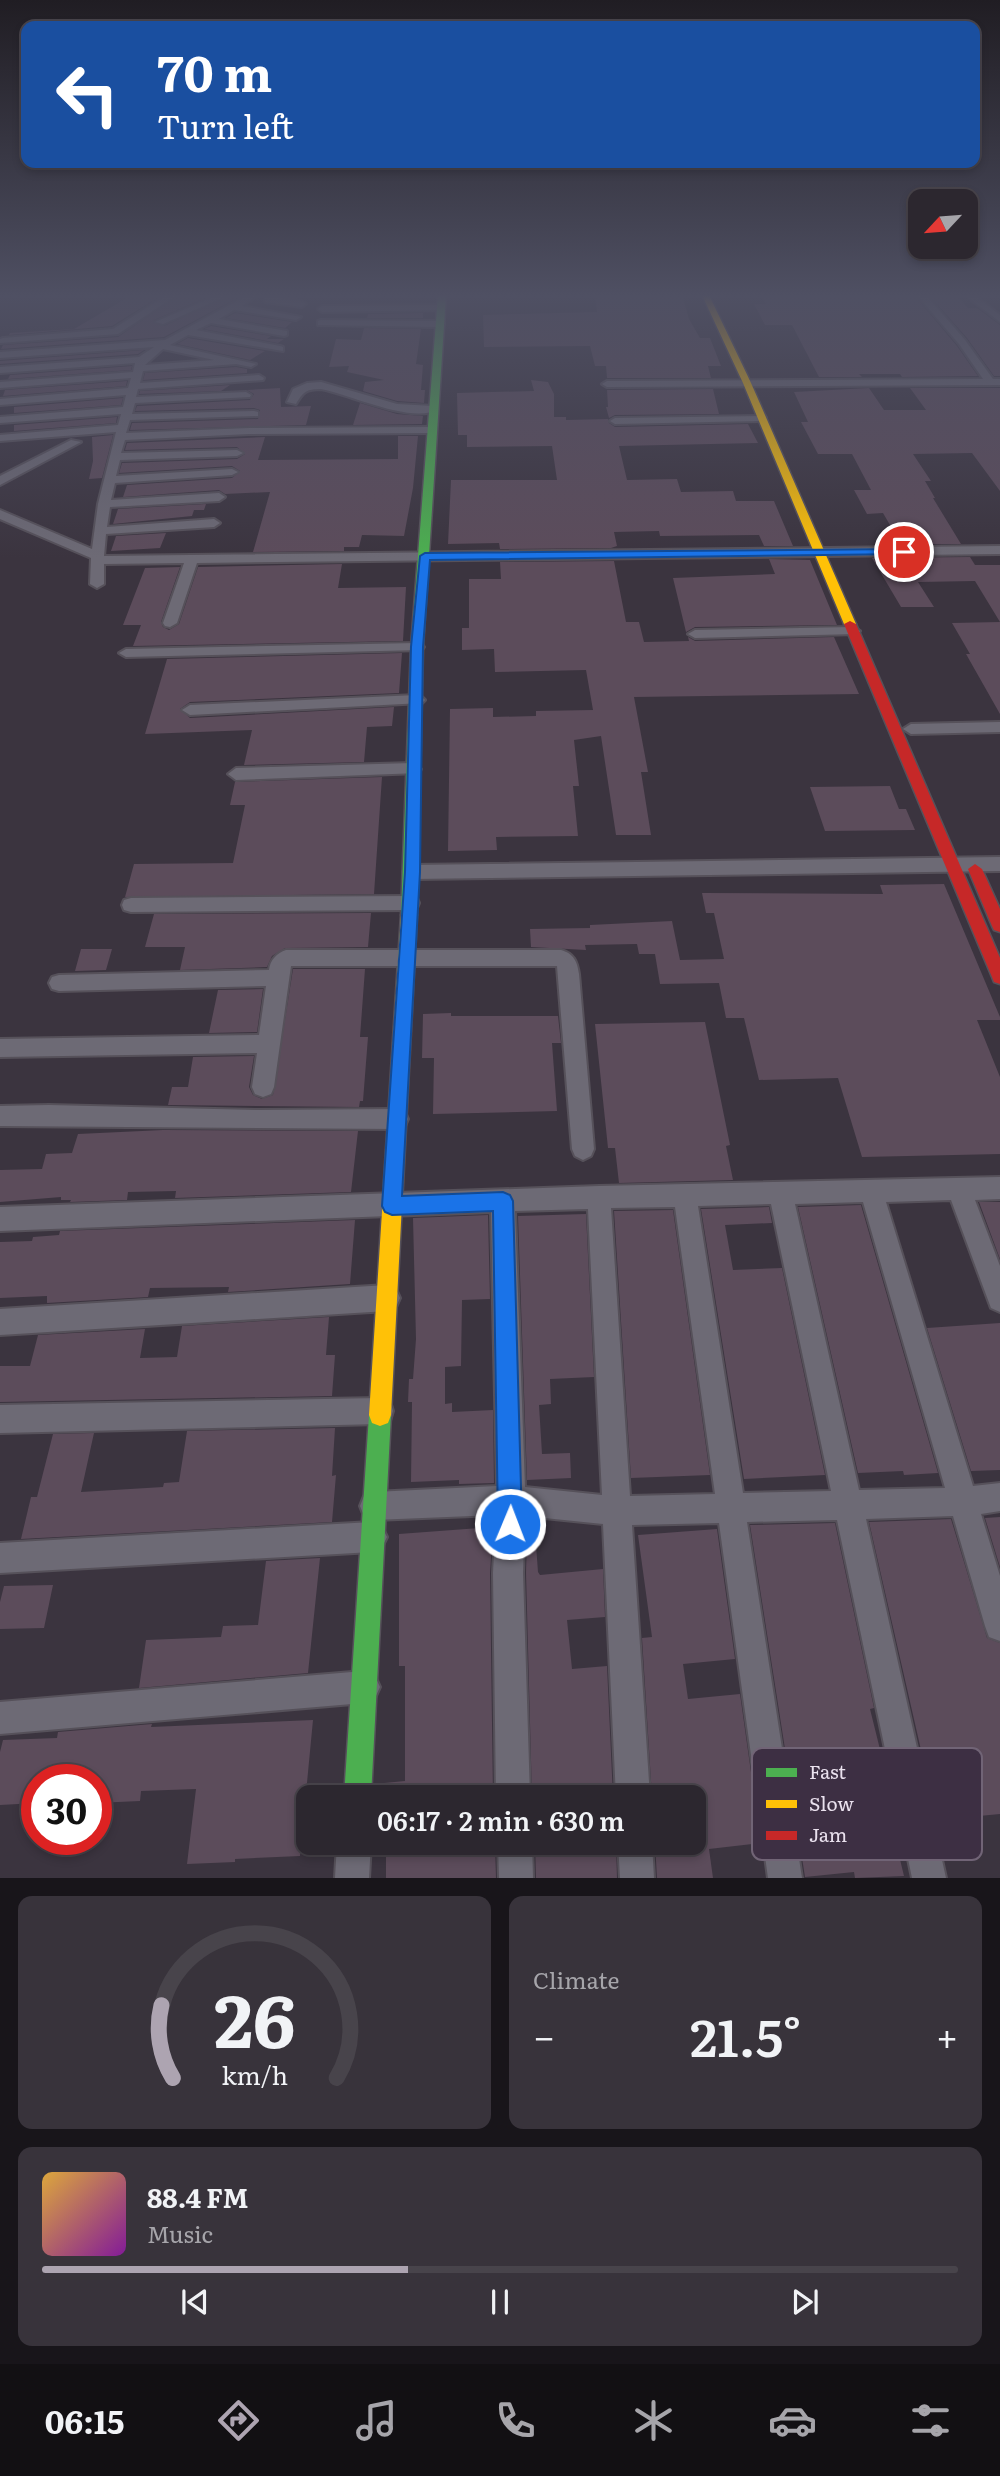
<!DOCTYPE html>
<meta charset="utf-8">
<style>
body{margin:0;font-family:Literata,serif;background:#38333b;color:#f1f3f6;height:100vh;display:flex;flex-direction:column;font-size:26px;white-space:nowrap}
*{box-sizing:border-box;margin:0}
p{font-size:23px;color:#a6a5aa}
.icon{flex:none;width:38px;height:38px;fill:none;stroke:currentColor;stroke-width:2;stroke-linecap:round;stroke-linejoin:round}
.map{position:relative;height:1878px;overflow:hidden}
.panel{display:flex;flex-direction:column;gap:18px;padding:18px;background:#18151a;flex:1}
.panel>*{flex:none}
.banner{position:absolute;left:21px;top:21px;width:959px;height:147px;border-radius:14px;box-shadow:0 4px 10px #0003,0 0 0 2px #48444b;background:#1a4fa0;color:#fff;overflow:hidden}
.needle{width:46px;rotate:244deg}
.tools{position:absolute;left:908px;top:189px;display:grid;gap:14px}
.tools a{display:grid;place-items:center;width:70px;height:70px;border-radius:14px;background:#2c272f;box-shadow:0 4px 10px #0003,0 0 0 2px #48444b;font-size:35px}
.speed{position:absolute;left:21px;top:1764px;display:flex;gap:14px;font-size:35px;font-weight:700;text-align:center}
.speed>*{display:grid;place-content:center;width:91px;height:91px;border-radius:50%;background:#2c272f;box-shadow:0 4px 10px #0003,0 0 0 2px #48444b;line-height:1}
.speed .limit{border:10px solid #d22;background:#fff;color:#111}
.pin{position:absolute;display:grid;place-items:center;width:60px;height:60px;color:#fff;margin:-30px;border:4px solid #fff;border-radius:50%;box-shadow:0 2px 7px #0007}
.me{position:absolute;width:77px;margin:-38px;rotate:1deg;stroke-linejoin:round;filter:drop-shadow(0 0 5px #0008)}
.turn{display:flex;align-items:center;gap:24px;height:147px;padding:0 21px;font-size:32px}
.turn .icon{width:91px;height:91px;stroke-width:2.5}
.turn b{display:block;font-size:49px;line-height:60px}
.big{font-size:52px;font-weight:600;line-height:1.1}
.panel .widget{flex:1;display:flex;flex-direction:column;justify-content:center;gap:10px;min-width:0;padding:0 24px;border-radius:14px;background:#38333b}
.panel .dial{align-items:center;gap:0}
.dial svg{height:182px;overflow:visible;fill:none;stroke:#48444b;stroke-width:7;stroke-linecap:round;text-anchor:middle}
.dial text{fill:#f1f3f6;stroke:none}
.song{display:flex;align-items:center;gap:21px}
.cover{width:84px;height:84px;border-radius:10px;background:linear-gradient(135deg,hsl(40 70% 55%),hsl(290 70% 35%))}
.played{height:7px;border-radius:4px;background:linear-gradient(90deg,#ada4b1 40%,#48444b 40%)}
.keys{display:flex;justify-content:space-around;direction:ltr}
.heat{display:flex;justify-content:space-between;align-items:center;font-size:38px;direction:ltr}
.panel .tiles{flex:1;display:grid;gap:18px;grid-template-columns:1fr 1fr}
.widget:last-child{grid-column:span 2}
.trip{position:absolute;left:296px;top:1785px;width:410px;height:70px;border-radius:14px;background:#2c272f;box-shadow:0 4px 10px #0003,0 0 0 2px #48444b;font-weight:600;line-height:70px;text-align:center}
.tabs{display:flex;height:112px;justify-content:space-around;align-items:center;background:#121013;color:#a6a5aa}
.tabs .icon{width:49px;height:49px}
.tabs .selected{color:#ada4b1}
.tabs b{font-size:32px;color:#f1f3f6}
.map>svg:first-child{display:block}
</style>
<div class="map">
<svg width="1000" height="1878" viewBox="0 0 1000 1878">
<rect width="100%" height="100%" fill="#3b343f"/>
<!-- building -->
<path fill="#5c4c5b" d="M132 295H162L112 326 9 335 10 333 74 329Z
M179 295H212L154 320 153 323 164 326 231 295H243L164 337 1 349 3 345 118 337Z
M595 295H660L661 298H683L689 319 700 338H710L721 366H708L711 378H607L606 366H595L590 346 484 347 483 315 597 312Z
M761 295H914L957 346 978 376 902 377 900 374H859L862 377H819L792 325H765L754 304H766Z
M929 295H957L968 308H977L1000 325V376H994L967 338Z
M235 313 292 322 285 328 226 318Z
M423 313V318H367L368 314Z
M211 326 271 336 267 339H284L278 343 204 329Z
M364 328 421 329 416 364 423 365 421 390H425L424 403 397 401 363 391 365 382 384 380 347 372 349 366 329 367 336 339 361 340Z
M188 338 265 351 250 360 177 344Z
M144 350 138 354 0 364V361Z
M132 366 131 370 8 379 10 375Z
M236 367 247 369V373L143 380 145 373Z
M531 380 548 382 554 394V417H566V420L608 419 609 423 615 427 748 424 758 443 619 446 627 480 677 479 681 492 733 491 736 501H774L793 546H764L759 535 660 536 659 531 614 532 617 546 611 548 500 549 499 543 448 544 451 480H557L552 446 467 447V435H458L457 393 534 391Z
M127 381 126 386 3 396 5 390Z
M230 385 221 391 139 394 140 391Z
M280 388 281 407 311 406 306 425 130 430 132 423 258 419 260 410 254 408 135 411 137 406 250 400 254 394 247 390Z
M869 388 884 410H926L910 388H1000V491L972 453 913 454 931 481H925L935 498H933L961 544H901L883 513 867 514 854 490H871L852 454H818L801 422H808L794 392Z
M713 389 719 414 615 415 609 418 606 407H608L607 390Z
M123 398 121 405 14 413V407Z
M360 403 397 414 423 416 422 424 353 425Z
M117 417 116 423 14 431V425Z
M113 435 102 478 89 479 93 461 92 437Z
M398 436H418L413 488 404 536 362 535 359 547H344V551L253 552 270 492 225 494 219 490 123 497 127 485 232 478 240 471 232 466 119 473 122 463 237 459 245 454 237 447 125 450 127 443 265 437 258 460 398 459Z
M206 504 204 510H194L192 516 113 524 118 509Z
M166 533 160 548 111 551 116 536Z
M970 557 975 565H1000V622L975 581 918 582 934 607H901L872 558Z
M769 559 810 560 837 625 695 627 686 632 673 578 775 574Z
M614 561 626 622H639L644 642 689 641 688 637 695 641 834 637 859 694 634 697 648 772H641L651 835H616L601 736 574 740 579 786H573L578 836 496 837 497 850 448 851 450 709 493 708V717L536 716V711L593 710 586 670 495 672 494 649 462 650V628H469V579H501L500 562Z
M342 564 338 588 406 587 403 641 133 646 141 625H123L145 568 180 567 161 622 163 627 169 630 179 624 198 567Z
M1000 622V714L966 654H970L952 623Z
M402 653 399 693 190 702 180 709 190 718 394 707 392 726 367 727 364 762 244 765 252 730 145 734 167 659Z
M382 777 374 894 125 897 134 864 233 863 245 805H230L235 782Z
M890 786 899 809H906L915 830 825 831 810 787Z
M944 884 1000 1017V1020H977L1000 1077V1154L862 1157 838 1078 759 1080 744 1018H726L719 983 660 984 655 954H639L637 944 585 945 586 950 531 947 530 929 590 928V925L672 921 680 960 724 959 714 913H706L702 893 883 894 880 885Z
M371 913 368 947 285 948 272 956 267 967 180 970 185 947H145L154 914Z
M81 949H112L106 970 75 971Z
M293 969H365L360 1037H368L363 1101H360L359 1107 168 1105 172 1087H188L193 1057 254 1056 249 1087 253 1095 262 1099 273 1095Z
M263 989 257 1032 209 1033 218 990Z
M451 1013V1016H558L561 1043H552L557 1111 433 1114 434 1058H422L423 1014Z
M705 1022 730 1145 726 1146 733 1180 619 1183 615 1148H608L595 1024Z
M163 1130 358 1131 351 1192 175 1198 176 1191 128 1192 127 1200 70 1202 71 1200H61V1197L0 1202V1170L42 1169 46 1154 72 1153 78 1134Z
M979 1202H1000V1259Z
M861 1205 938 1473 904 1475 903 1471 858 1473 798 1207Z
M769 1207 772 1223 725 1225 733 1270 782 1268 825 1475 744 1479 701 1209Z
M673 1210 710 1475 631 1478 614 1211Z
M586 1214 594 1377 550 1379 551 1404 539 1405 542 1454 570 1453 571 1478 527 1480 518 1216Z
M488 1215 490 1299 462 1300 461 1366 445 1367V1404L452 1403V1412L493 1410 494 1483 459 1484V1480L411 1482 412 1402H408L409 1379H413L416 1339 413 1218Z
M355 1220 350 1284 228 1292 229 1287 150 1288 148 1297 47 1303V1296L0 1298V1242L32 1241 33 1237 59 1235 60 1231Z
M329 1317 326 1355H335L332 1396 0 1402V1366H30L38 1335 145 1329 140 1358 177 1357 182 1326Z
M1000 1323V1470L971 1471 927 1328Z
M335 1428 332 1476 336 1475 332 1522 21 1539 31 1497H37L53 1434 94 1433 81 1492 163 1487 164 1483 179 1482 187 1431Z
M1000 1517V1567L985 1518Z
M951 1519 987 1638 1000 1643V1814L937 1820 869 1522Z
M835 1523 874 1708 870 1709 897 1818H890L904 1876 855 1878 854 1872 805 1877 750 1525Z
M493 1527 490 1573 493 1797H384V1783L405 1781V1666H399V1534Z
M717 1529 735 1659 683 1664 688 1699 740 1694 761 1843 709 1849 713 1878H657L655 1843H693V1797H652L642 1638 652 1637 638 1535Z
M527 1531H535L538 1572 540 1575 603 1569 605 1617 567 1620 572 1669 607 1666 613 1797H532L526 1573Z
M320 1558 308 1673 139 1688 146 1640 221 1637 223 1626 258 1625 266 1561Z
M53 1585 44 1628 0 1629V1602L4 1586Z
M313 1720 300 1856 235 1859V1862L187 1864 196 1789 141 1791 140 1801 96 1803V1780H37V1803L0 1805V1752L3 1740 57 1738 58 1732 152 1724 151 1727Z
M402 1843H495L496 1878H386V1844Z
M535 1843H616L617 1878H536Z"/>
<g fill="none" stroke-linecap="round" stroke-linejoin="round">
<!-- street casing -->
<g stroke="#56515a" stroke-width="4">
<path id="street" d="M167 295H177L118 334 0 343V339L3 338 113 329Z
M218 295H229L163 324 155 322Z
M248 295H258L242 306 301 317 296 320 234 310 219 319 287 331V335L284 336 211 323 196 330 280 346 283 347V351L188 335 170 345 256 364 251 367 236 364 143 371 140 383 259 375 264 378 263 380 138 389 136 397 246 392 251 395 250 397 135 403 132 414 254 411 258 412V416L130 420 126 433 249 428 431 427 436 430 431 433 249 434 125 440 121 453 237 450 243 453 237 456 120 460 116 476 232 469 238 472 232 475 115 483 111 500 219 493 225 497 219 501 110 507 107 527 214 519 220 523 214 527 106 534 104 556 1000 546V554L197 563 177 623 170 627 165 626 163 623 184 563 104 564V584L97 588 90 584 91 558 0 519V510L92 549 98 504 116 432 0 441V435L118 425 121 414 0 423V417L123 407 126 395 0 405V399L128 388 131 378 0 388V382L133 372 135 363 0 373V367L139 357 154 347 0 358V352L165 340ZM163 349 214 360 145 365Z
M917 295H926L965 340 993 379H1000V385L607 387 602 384 607 381 983 379 959 344Z
M965 295H974L1000 315V322Z
M268 297 302 301 306 304 302 307 265 302V298Z
M440 305 444 308 443 310 322 312 318 309 322 306Z
M321 320 439 321 444 324 439 327 318 325V321Z
M321 382 397 404 433 406 438 409C414 425 349 394 321 389 306 389 303 392 296 404L287 402 293 389 307 383Z
M765 416 766 418 761 421 615 424 610 421 615 418Z
M71 440 81 442 0 485V476Z
M853 627 860 631 858 634 695 638 688 634 695 630Z
M417 643 422 644 424 647 422 650 126 657 119 653 126 649Z
M417 695 422 697 425 700 422 703 190 715 182 710 190 705Z
M1000 722V732L911 734 903 729 911 724Z
M413 763 421 769 419 773 236 780 228 774 236 768Z
M1000 857V871L412 879 406 877 403 872 406 867 412 865Z
M410 896 417 898 419 903 417 908 410 910 131 912 124 910 122 905 124 900 131 898Z
M286 950H561C574 954 577 961 579 974L594 1149 591 1156 583 1160 575 1156 572 1149 557 966H291L274 1087 271 1094 263 1097 255 1094 252 1087 257 1053 0 1057V1039L259 1035 266 986 59 991 52 989 49 983 52 977 59 975 269 970C270 960 277 953 286 950Z
M49 1105 258 1110 397 1109 405 1112 408 1119 405 1126 397 1129 0 1126V1106Z
M1000 1177V1199L975 1200 1000 1266V1312L991 1308 951 1200 886 1202 973 1486 1000 1483V1511L981 1514 1000 1576V1641L989 1637 985 1626 953 1516 866 1519 946 1878H912L837 1520 747 1522 802 1878H768L719 1523 632 1525 650 1797H616L603 1524 525 1516 523 1573 530 1797H496L493 1573 496 1515 374 1520 364 1516 360 1506 364 1496 374 1492 497 1486 491 1212 0 1231V1207L599 1186ZM863 1202 945 1488 859 1490 795 1204ZM771 1204 831 1491 743 1493 698 1206ZM675 1207 715 1494 630 1496 611 1208ZM588 1209 602 1495 525 1487 515 1211Z
M387 1285 396 1289 400 1298 396 1307 387 1311 0 1335V1309Z
M380 1398 390 1401 393 1411 390 1421 380 1424 0 1433V1405Z
M372 1522 382 1527 387 1537 382 1547 372 1552 0 1573V1543Z
M364 1671 375 1676 380 1687 375 1698 364 1703 0 1734V1702Z
M337 1843H371L369 1878H335Z
M498 1843H532L533 1878H499Z
M618 1843H652L654 1878H620Z"/>
</g>
<!-- fast casing -->
<g stroke="#56515a" stroke-width="3">
<path id="fast" d="M438 295H446L423 647 417 915 409 921 401 915 411 647Z
M380 1404 388 1407 391 1415 371 1797H344L369 1415 372 1407Z"/>
</g>
<!-- slow casing -->
<g stroke="#56515a" stroke-width="3">
<path id="slow" d="M702 295H709L751 383 856 624 854 626H846L844 624 743 383Z
M409 909 417 915 391 1415 388 1423 380 1426 372 1423 369 1415 401 915Z"/>
</g>
<!-- jam casing -->
<g stroke="#56515a" stroke-width="3">
<path id="jam" d="M850 621 856 624 1000 958V984L994 982 992 977 844 624Z
M975 864 982 869 1000 909V932L994 930 992 926 968 869Z"/>
</g>
<!-- street -->
<use href="#street" fill="#6d6a75" fill-rule="evenodd"/>
<!-- fast -->
<use href="#fast" fill="#4caf50" fill-rule="evenodd"/>
<!-- slow -->
<use href="#slow" fill="#ffc107" fill-rule="evenodd"/>
<!-- jam -->
<use href="#jam" fill="#c62828" fill-rule="evenodd"/>
</g>
<!-- sky -->
<linearGradient id="sky" x2="0" y2="1"><stop stop-color="#201d23"/><stop offset="0.53" stop-color="#4f5063"/><stop offset="1" stop-color="#4f5063" stop-opacity="0"/></linearGradient>
<rect width="1000" height="558" fill="url(#sky)"/>
<!-- route -->
<path fill="#1a73e8" stroke="#114b97" stroke-width="2" d="M904 549 907 550V554L430 560 423 647 420 872 402 1196 503 1192 510 1195 513 1201 522 1524 518 1533 510 1536 501 1533 498 1524 493 1211 392 1215 385 1212 382 1206 405 872 411 647 420 556 425 553Z"/>
<!-- legend -->
<rect x="752" y="1748" width="230" height="112" rx="10" fill="#3d2f43" stroke="#716476" stroke-width="2"/>
<rect x="766" y="1768" width="31" height="9" fill="#4caf50"/>
<rect x="766" y="1800" width="31" height="8" fill="#ffc107"/>
<rect x="766" y="1831" width="31" height="9" fill="#c62828"/>
<g font-size="19" fill="#eae1ee">
<text x="809" y="1779">Fast</text>
<text x="809" y="1811">Slow</text>
<text x="809" y="1842">Jam</text>
</g>
</svg>
<div class="tools">
<a><svg class="needle" viewBox="-14 -14 28 28"><path d="M0-13l5 13h-10z" fill="#e53935"/><path d="M0 13l5-13h-10z" fill="#a6a5aa"/></svg></a>
</div>
<div class="speed"><div class="limit">30</div></div>
<div class="pin" style="left:904px;top:552px;background:#d93025"><svg class="icon" aria-label="arrive" viewBox="0 0 24 24"><path d="M6 21V4h12l-3 4 3 4H6"/></svg></div>
<svg class="me" style="left:510px;top:1524px" viewBox="-20 -20 40 40"><circle r="17" fill="#1a73e8" stroke="#fff" stroke-width="3"/><path d="M0-11L8 9 0 5-8 9z" fill="#fff"/></svg>
<div class="trip">06:17 · 2 min · 630 m</div>
<div class="banner">
<div class="turn"><svg class="icon" aria-label="left" viewBox="0 0 24 24"><path d="M17 20v-9H6M10 6l-5 5 5 5"/></svg><div><b>70 m</b>Turn left</div></div>
</div>
</div>
<section class="panel">
<div class="tiles">
<div class="widget dial"><svg viewBox="0 0 100 80">
<path d="M14 69A42 42 0 1 1 86 69"/>
<path d="M14 69A42 42 0 0 1 9 37" stroke="#ada4b1"/>
<text x="50" y="56" font-size="32" font-weight="700">26</text>
<text x="50" y="72" font-size="11">km/h</text>
</svg></div>
<div class="widget"><p>Climate</p>
<div class="heat"><a>−</a><b class="big">21.5°</b><a>+</a></div>
</div>
<div class="widget">
<div class="song"><i class="cover"></i><div><b>88.4 FM</b><p>Music</p></div></div>
<div class="played"></div>
<div class="keys"><svg class="icon" aria-label="previous" viewBox="0 0 24 24"><path d="M18 5L8 12l10 7zM5 5v14"/></svg><svg class="icon" aria-label="pause" viewBox="0 0 24 24"><path d="M8 5v14M16 5v14"/></svg><svg class="icon" aria-label="next" viewBox="0 0 24 24"><path d="M6 5l10 7-10 7zM19 5v14"/></svg></div>
</div>
</div>
</section>
<nav class="tabs">
<b>06:15</b>
<svg class="icon selected" aria-label="directions" viewBox="0 0 24 24"><path d="M12 3l9 9-9 9-9-9zM9 14v-3h6M13 9l2 2-2 2"/></svg>
<svg class="icon" aria-label="music" viewBox="0 0 24 24"><path d="M9 18V5l10-2v13"/><circle cx="6" cy="18" r="3"/><circle cx="16" cy="16" r="3"/></svg>
<svg class="icon" aria-label="phone" viewBox="0 0 24 24"><path d="M5 4h4l2 5-3 2q2 4 5 5l2-3 5 2v4C11 20 4 13 5 4z"/></svg>
<svg class="icon" aria-label="climate" viewBox="0 0 24 24"><path d="M12 3v18M4 7l16 10M4 17L20 7"/></svg>
<svg class="icon" aria-label="car" viewBox="0 0 24 24"><path d="M5 17H2v-5l4-1 3-4h7l3 4 3 1v5h-3M9 17h6M6 11h13"/><circle cx="7" cy="17" r="2"/><circle cx="17" cy="17" r="2"/></svg>
<svg class="icon" aria-label="filters" viewBox="0 0 24 24"><path d="M4 7h16M4 17h16"/><circle cx="9" cy="7" r="2"/><circle cx="15" cy="17" r="2"/></svg>
</nav>
